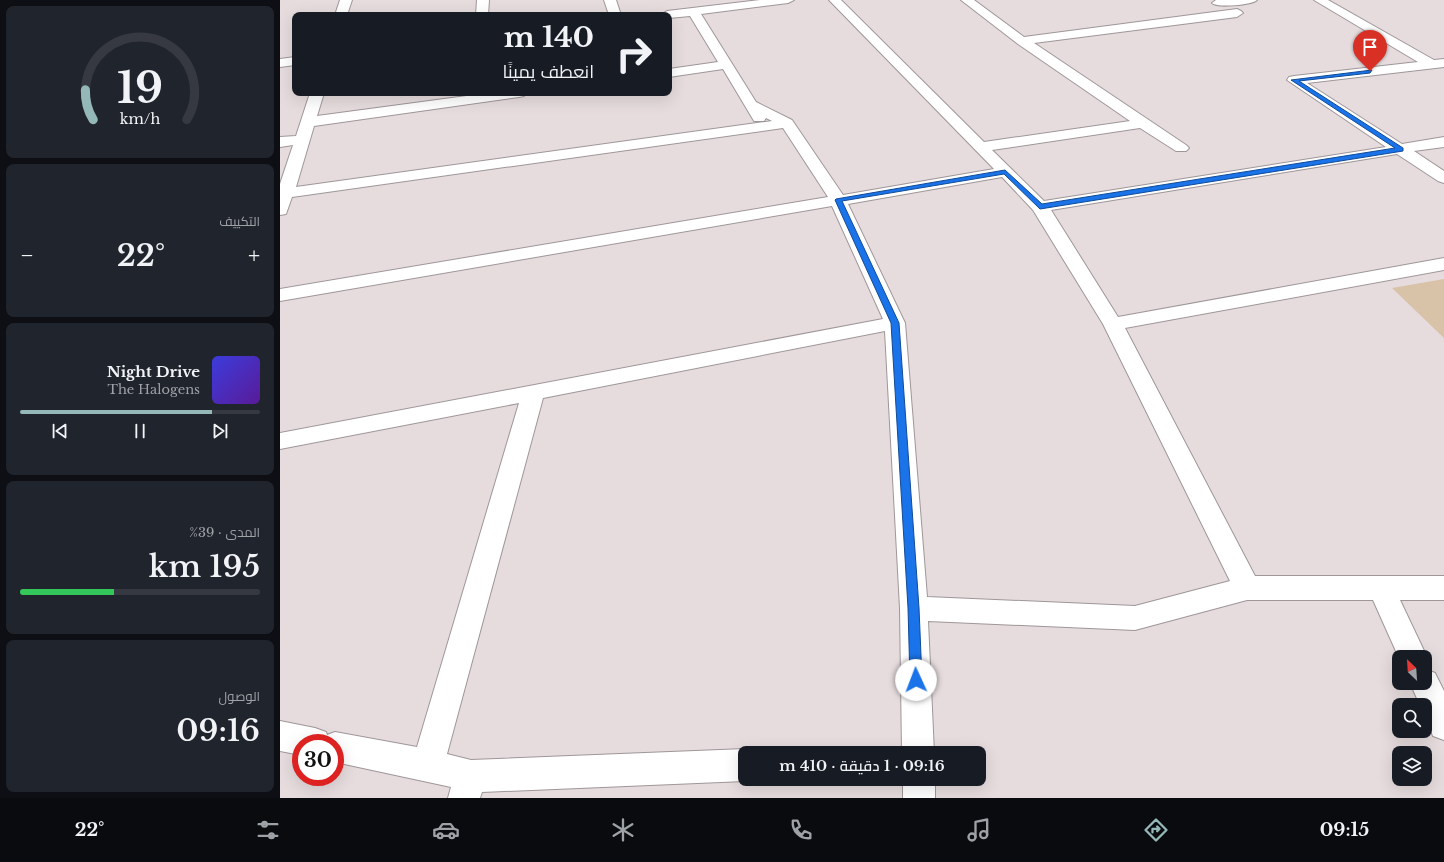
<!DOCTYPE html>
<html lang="ar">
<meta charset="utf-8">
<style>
body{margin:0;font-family:"Libre Baskerville",Cairo,serif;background:#20242c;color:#f1f3f6;direction:rtl;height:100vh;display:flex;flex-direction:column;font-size:15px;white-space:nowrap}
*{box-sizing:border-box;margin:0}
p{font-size:13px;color:#9ea1a6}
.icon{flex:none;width:22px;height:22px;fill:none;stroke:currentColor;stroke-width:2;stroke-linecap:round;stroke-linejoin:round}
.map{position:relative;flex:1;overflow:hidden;direction:ltr}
.drawer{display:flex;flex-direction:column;gap:6px;padding:6px;background:#0d0f14;width:280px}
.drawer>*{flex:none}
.hud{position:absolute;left:12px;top:12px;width:380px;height:84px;border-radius:8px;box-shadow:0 4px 16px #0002;direction:rtl;background:#171b24;color:#f1f3f6;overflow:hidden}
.needle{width:26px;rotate:335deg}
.tools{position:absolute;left:1112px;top:650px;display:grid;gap:8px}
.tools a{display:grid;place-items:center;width:40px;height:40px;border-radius:8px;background:#171b24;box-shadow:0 4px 16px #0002;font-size:20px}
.speed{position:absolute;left:12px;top:734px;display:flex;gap:8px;font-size:20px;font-weight:700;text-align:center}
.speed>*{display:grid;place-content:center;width:52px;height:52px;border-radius:50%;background:#171b24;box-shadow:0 4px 16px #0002;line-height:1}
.speed .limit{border:6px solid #d22;background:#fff;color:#111}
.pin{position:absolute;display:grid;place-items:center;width:34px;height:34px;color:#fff;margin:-41px -17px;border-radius:50% 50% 50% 0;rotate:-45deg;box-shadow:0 0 4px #0007}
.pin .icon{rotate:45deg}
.me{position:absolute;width:44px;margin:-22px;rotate:358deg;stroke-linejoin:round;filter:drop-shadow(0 0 3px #0008)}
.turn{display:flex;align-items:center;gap:14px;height:84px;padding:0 12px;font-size:18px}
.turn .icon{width:52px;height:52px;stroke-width:2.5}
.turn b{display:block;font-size:28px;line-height:34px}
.big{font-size:30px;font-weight:600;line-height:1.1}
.drawer .tile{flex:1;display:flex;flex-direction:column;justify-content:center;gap:6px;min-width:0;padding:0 14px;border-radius:8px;background:#20242c}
.drawer .dial{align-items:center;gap:0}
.dial svg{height:104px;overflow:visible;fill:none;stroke:#363941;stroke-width:7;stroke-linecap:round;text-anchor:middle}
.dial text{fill:#f1f3f6;stroke:none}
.song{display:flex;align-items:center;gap:12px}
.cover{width:48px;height:48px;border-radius:6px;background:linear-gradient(135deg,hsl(240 70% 55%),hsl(270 70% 35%))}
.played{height:4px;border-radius:2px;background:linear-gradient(90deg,#94b7b7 80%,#363941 80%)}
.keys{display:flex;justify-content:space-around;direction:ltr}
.heat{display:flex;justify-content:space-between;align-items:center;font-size:22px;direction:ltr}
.charge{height:6px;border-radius:3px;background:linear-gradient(90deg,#34c759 39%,#363941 0)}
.trip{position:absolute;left:458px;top:746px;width:248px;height:40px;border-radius:8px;background:#171b24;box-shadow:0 4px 16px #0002;font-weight:600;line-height:40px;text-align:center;direction:rtl}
.dock{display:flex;height:64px;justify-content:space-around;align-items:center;background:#090b0e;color:#9ea1a6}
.dock .icon{width:28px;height:28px}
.dock .active{color:#94b7b7}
.dock b{font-size:18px;color:#f1f3f6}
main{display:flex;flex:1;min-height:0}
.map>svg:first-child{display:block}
</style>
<main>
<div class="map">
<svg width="1164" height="798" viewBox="0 0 1164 798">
<rect width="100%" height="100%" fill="#e6dcde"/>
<!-- green -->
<path fill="#d8c2a8" d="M1164 279V338L1112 288Z"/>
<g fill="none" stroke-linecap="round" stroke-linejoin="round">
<!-- street casing -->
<g stroke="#9f9698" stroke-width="2">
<path id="street" d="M60 0H72L67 15H55Z
M197 0H209L208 15H196Z
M324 0H336L341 15H329Z
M480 0H514L508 3 421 14 476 102 512 120 563 195 714 169 549 0H561L704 142 850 121 738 44 681 0H694L744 37 957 9 961 11 963 13 957 17 754 43 906 145 909 148 906 151H896L860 128 712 150 764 201 1106 147 1007 80 1009 77 1014 76 1138 62 1034 0H1048L1154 60 1164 59V67L1027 83 1122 144 1164 137V147L1134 151 1164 171V183L1158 181 1117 154 771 210 838 317 1164 258V270L845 328 975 576H1164V600H1120L1147 657 1145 662V657L1119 658 1093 600H967L855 630 648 621 654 753H622L620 608 605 331 263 398 167 754 191 760 465 749 474 753H465V779H470L465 781 202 792 200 798H168L171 787 55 762V743H21V755L0 751V721L35 728 46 732 47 735 55 732 137 747 239 403 0 449V433L603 319 552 206 0 301V289L548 197 503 128 12 197 6 214 0 215V184L13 145 0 147V137L16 136 30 93H44L37 116 209 93H246L244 96 239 97 34 126 16 187 492 121 486 118 484 121H474L443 69 389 77V69L438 62 410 16 389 18V15H381L387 11ZM722 177 753 210 823 324 950 581 855 606 647 597 625 323 568 204Z
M936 0H977C972 5 937 8 932 3Z
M15 57V65L0 67V59Z
M1145 669 1155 673 1164 691V740L1153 736 1145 717V705H1140L1130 683H1145Z
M623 779H655V798H623Z"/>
</g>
<!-- street -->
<use href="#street" fill="#fff" fill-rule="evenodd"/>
</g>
<!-- route -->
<path fill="#1a73e8" stroke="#114b97" d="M1092 70 1090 73 1019 81 1123 148V151L760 209 724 174 562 201 619 323 639 608 642 680 640 685 636 686 632 685 630 680 628 608 611 323 555 200 556 199 725 170 762 204 1115 148 1011 80Z"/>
</svg>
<div class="tools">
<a><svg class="needle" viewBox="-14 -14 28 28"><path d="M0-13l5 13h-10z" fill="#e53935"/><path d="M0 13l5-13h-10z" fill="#9ea1a6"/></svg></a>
<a><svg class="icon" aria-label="search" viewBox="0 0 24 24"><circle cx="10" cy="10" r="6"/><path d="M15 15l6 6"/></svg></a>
<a><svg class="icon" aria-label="layers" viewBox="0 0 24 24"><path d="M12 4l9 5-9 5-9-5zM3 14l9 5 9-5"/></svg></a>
</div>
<div class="speed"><div class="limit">30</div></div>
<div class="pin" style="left:1090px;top:71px;background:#d93025"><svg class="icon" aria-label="arrive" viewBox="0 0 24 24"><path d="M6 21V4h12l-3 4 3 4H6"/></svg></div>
<svg class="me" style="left:636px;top:680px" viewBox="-20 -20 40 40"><circle r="19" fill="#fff"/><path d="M0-13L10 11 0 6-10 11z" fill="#1a73e8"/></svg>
<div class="trip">09:16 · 1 دقيقة · 410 m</div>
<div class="hud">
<div class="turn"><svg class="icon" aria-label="right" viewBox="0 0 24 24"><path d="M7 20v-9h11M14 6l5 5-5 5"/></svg><div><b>140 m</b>انعطف يمينًا</div></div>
</div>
</div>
<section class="drawer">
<div class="tile dial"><svg viewBox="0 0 100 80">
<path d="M14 69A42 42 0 1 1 86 69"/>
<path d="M14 69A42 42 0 0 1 8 46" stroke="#94b7b7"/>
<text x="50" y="56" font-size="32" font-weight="700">19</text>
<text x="50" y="72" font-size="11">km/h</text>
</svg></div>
<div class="tile"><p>التكييف</p>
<div class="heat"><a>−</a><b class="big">22°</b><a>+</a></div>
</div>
<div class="tile">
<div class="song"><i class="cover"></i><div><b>Night Drive</b><p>The Halogens</p></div></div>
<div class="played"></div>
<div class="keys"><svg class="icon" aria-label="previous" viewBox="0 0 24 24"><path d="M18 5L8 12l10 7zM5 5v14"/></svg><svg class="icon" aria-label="pause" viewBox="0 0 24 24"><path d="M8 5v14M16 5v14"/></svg><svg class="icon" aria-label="next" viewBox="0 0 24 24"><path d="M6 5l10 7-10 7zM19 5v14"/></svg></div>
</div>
<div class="tile"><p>المدى · 39%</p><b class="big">195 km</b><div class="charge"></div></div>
<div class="tile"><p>الوصول</p><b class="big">09:16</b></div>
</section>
</main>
<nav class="dock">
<b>09:15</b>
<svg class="icon active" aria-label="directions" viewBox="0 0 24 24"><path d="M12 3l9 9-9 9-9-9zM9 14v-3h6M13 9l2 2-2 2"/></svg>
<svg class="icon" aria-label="music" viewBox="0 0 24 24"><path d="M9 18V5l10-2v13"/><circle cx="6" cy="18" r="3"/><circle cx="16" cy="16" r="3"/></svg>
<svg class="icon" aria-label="phone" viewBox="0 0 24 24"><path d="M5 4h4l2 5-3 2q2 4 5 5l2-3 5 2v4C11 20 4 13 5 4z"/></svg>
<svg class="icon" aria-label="climate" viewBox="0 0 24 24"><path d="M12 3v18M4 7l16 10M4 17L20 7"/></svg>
<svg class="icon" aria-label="car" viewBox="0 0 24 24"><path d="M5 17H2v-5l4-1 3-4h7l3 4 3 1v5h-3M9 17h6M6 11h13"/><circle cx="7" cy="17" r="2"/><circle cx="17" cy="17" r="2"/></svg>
<svg class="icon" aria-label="filters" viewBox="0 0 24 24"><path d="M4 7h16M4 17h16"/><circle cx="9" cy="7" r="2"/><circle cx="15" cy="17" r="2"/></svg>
<b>22°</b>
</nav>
